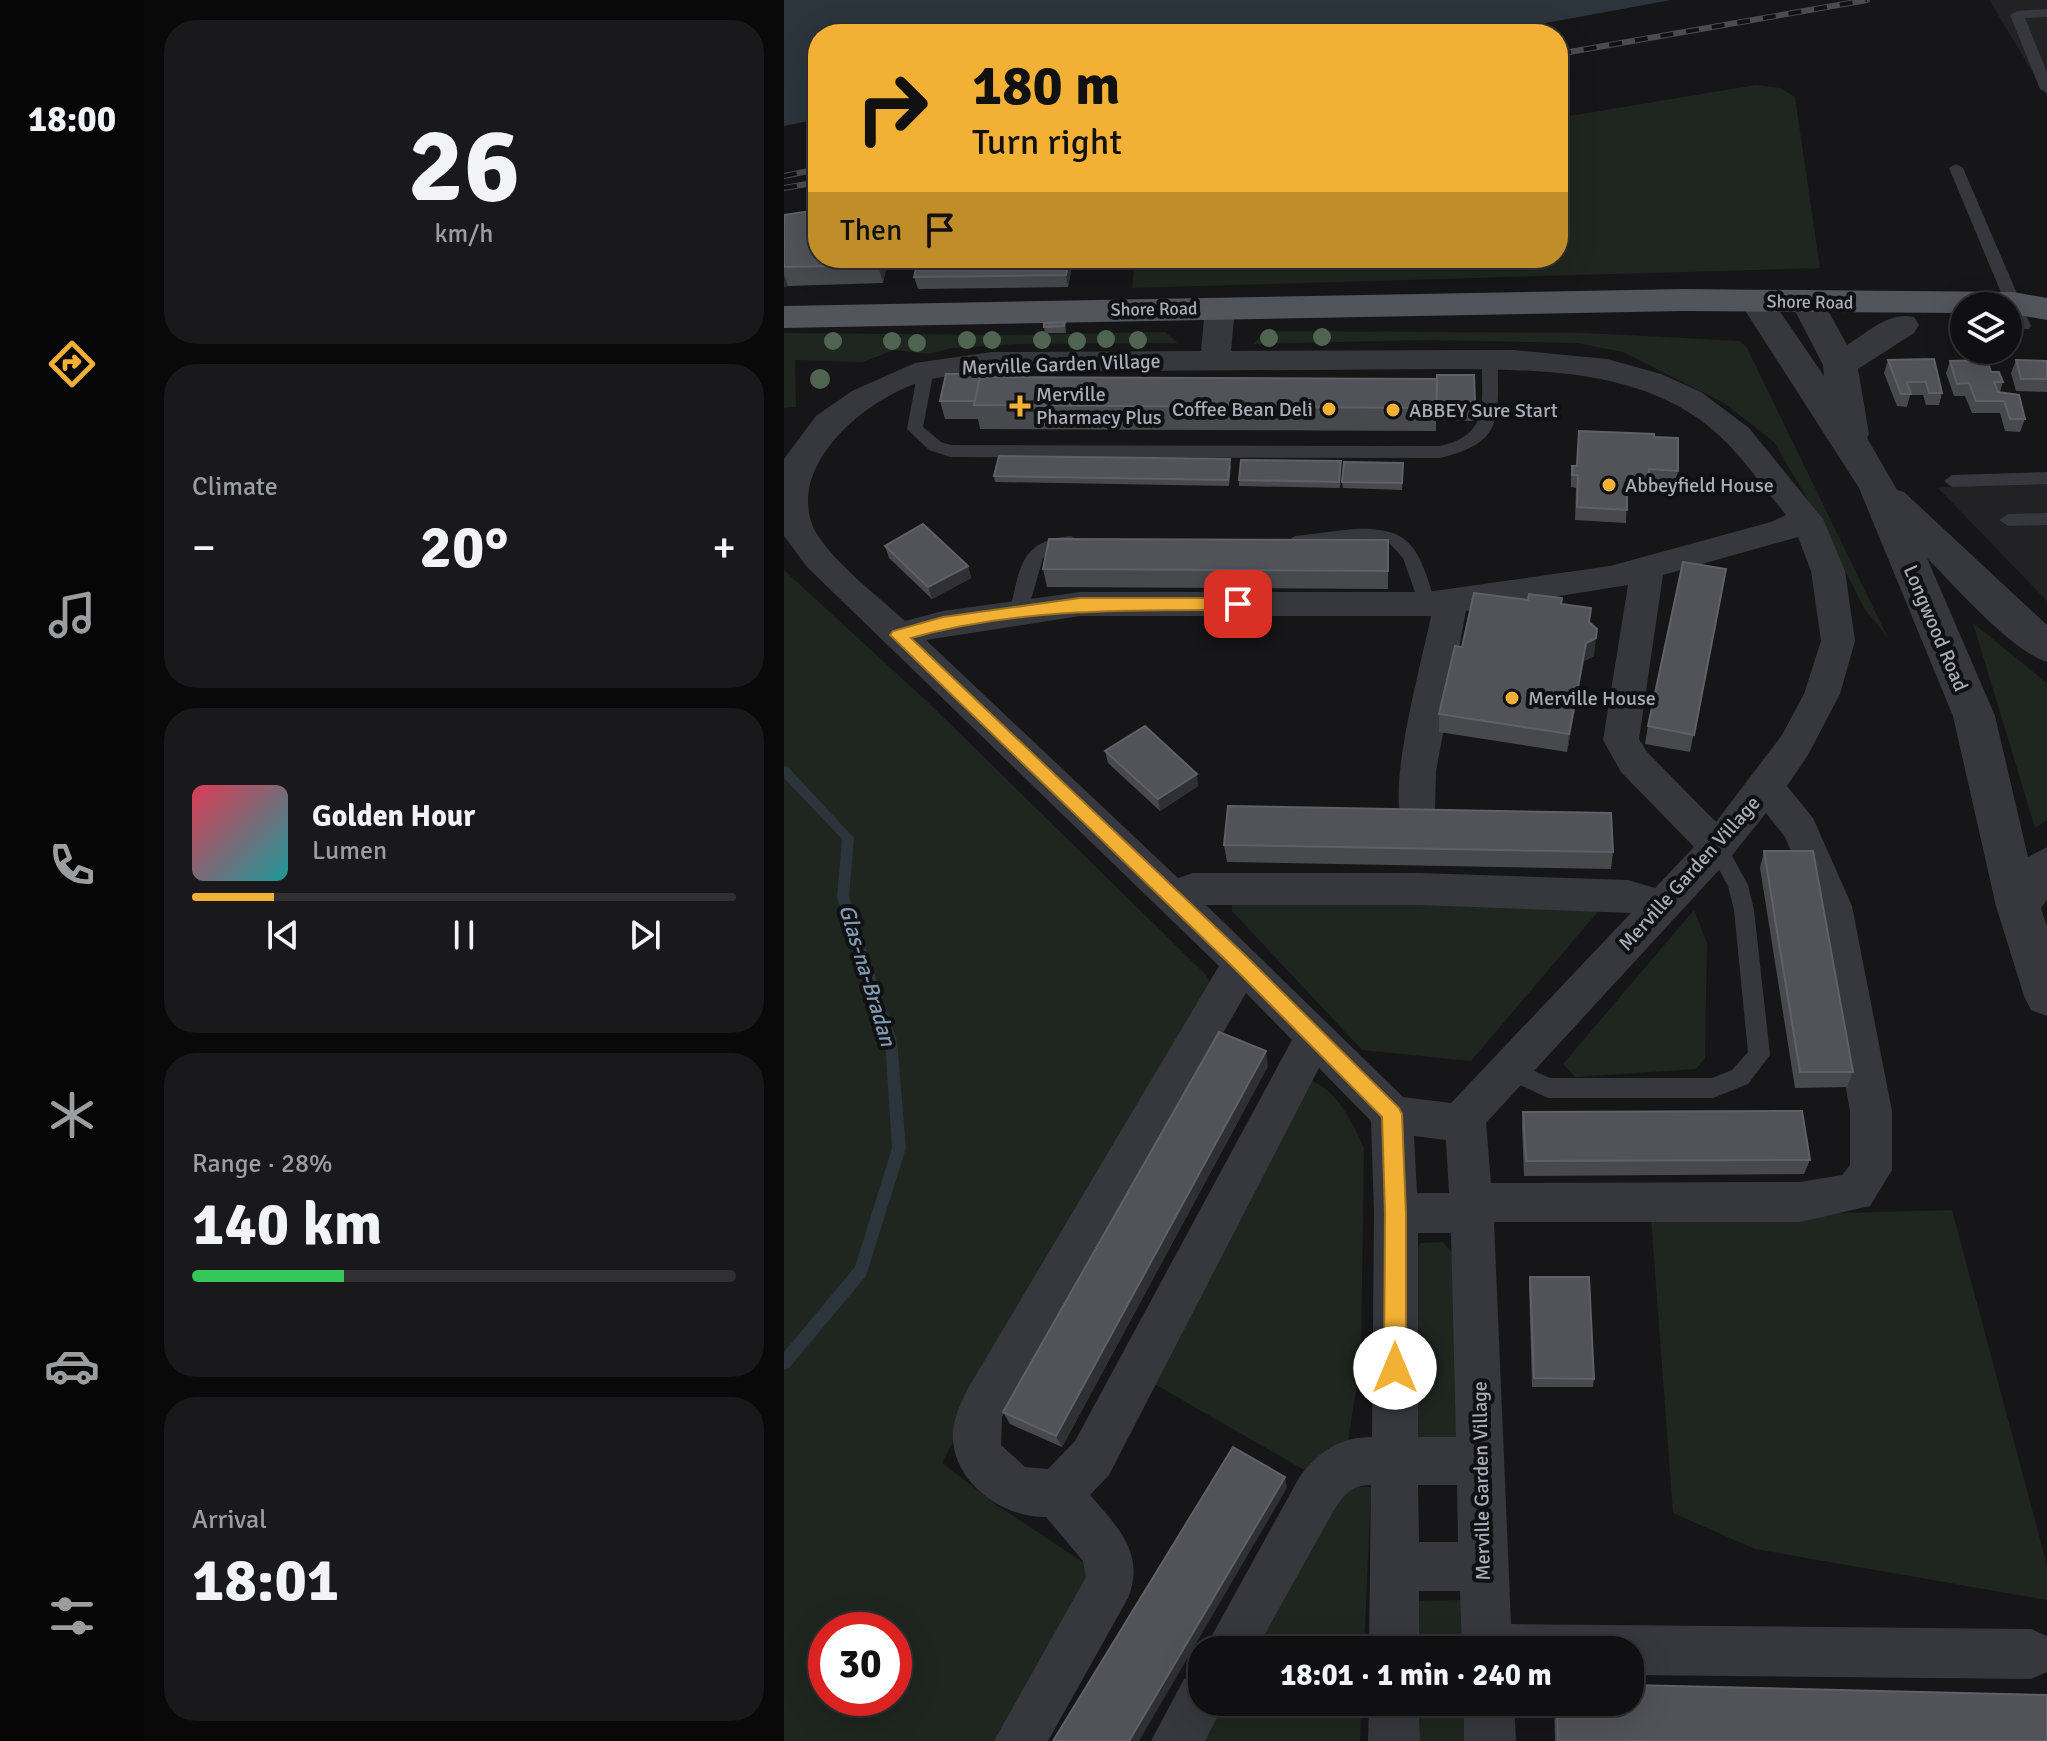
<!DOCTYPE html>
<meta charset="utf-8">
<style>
body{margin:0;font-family:Signika,sans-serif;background:#19191b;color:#f1f3f6;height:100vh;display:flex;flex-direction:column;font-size:30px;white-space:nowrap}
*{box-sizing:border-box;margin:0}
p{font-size:26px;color:#9c9d9f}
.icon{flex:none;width:44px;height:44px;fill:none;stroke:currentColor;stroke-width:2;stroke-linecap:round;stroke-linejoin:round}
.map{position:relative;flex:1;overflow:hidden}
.side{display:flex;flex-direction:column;gap:20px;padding:20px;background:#09090a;width:640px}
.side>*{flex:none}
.guide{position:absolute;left:24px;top:24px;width:760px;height:244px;border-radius:32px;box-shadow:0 8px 32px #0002,0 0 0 2px #303032;background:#f2b134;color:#111;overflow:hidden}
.tools{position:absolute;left:1166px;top:292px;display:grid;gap:16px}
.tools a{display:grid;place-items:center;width:72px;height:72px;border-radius:50%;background:#101012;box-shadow:0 8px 32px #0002,0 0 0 2px #303032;font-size:40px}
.speed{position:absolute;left:24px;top:1612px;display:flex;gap:16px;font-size:40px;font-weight:700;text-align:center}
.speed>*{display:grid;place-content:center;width:104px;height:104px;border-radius:50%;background:#101012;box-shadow:0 8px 32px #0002,0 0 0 2px #303032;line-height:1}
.speed .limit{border:12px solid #d22;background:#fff;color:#111}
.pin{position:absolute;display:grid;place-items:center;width:68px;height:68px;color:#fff;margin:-34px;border-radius:16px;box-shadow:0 4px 12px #0006}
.me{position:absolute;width:88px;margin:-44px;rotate:0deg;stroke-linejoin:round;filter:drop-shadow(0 0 6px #0008)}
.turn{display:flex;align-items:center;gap:28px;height:168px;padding:0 32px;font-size:36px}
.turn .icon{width:104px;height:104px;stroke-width:2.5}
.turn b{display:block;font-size:56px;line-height:68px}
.then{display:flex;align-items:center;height:76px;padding:0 32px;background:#0003;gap:16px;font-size:30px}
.big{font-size:60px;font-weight:700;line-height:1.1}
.side .widget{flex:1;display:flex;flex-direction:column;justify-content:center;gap:12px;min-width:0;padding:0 28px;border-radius:32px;background:#19191b}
.side .dial{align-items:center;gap:0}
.dial b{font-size:104px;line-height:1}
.song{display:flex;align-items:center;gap:24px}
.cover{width:96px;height:96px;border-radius:12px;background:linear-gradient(135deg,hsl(350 70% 55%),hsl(180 70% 35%))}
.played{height:8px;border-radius:4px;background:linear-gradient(90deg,#f2b134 15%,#303032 15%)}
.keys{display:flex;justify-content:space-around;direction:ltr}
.heat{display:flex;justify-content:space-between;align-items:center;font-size:44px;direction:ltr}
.charge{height:12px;border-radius:6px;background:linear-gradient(90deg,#34c759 28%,#303032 0)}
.trip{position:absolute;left:404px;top:1636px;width:456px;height:80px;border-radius:32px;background:#101012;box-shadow:0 8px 32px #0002,0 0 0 2px #303032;font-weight:700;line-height:80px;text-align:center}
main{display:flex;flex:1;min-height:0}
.tabs{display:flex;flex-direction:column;width:144px;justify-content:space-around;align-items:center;background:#060607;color:#9c9d9f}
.tabs .icon{width:56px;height:56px}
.tabs .selected{color:#f2b134}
.tabs b{font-size:36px;color:#f1f3f6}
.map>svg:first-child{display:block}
</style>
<main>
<nav class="tabs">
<b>18:00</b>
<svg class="icon selected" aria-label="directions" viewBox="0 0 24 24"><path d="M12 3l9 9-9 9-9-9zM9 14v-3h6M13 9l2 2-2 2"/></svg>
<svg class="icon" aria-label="music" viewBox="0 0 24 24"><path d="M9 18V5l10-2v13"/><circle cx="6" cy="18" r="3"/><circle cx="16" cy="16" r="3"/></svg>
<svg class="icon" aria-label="phone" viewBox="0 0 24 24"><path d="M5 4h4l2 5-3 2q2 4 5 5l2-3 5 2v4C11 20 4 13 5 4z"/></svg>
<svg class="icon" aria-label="climate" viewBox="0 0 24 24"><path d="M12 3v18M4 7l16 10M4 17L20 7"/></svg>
<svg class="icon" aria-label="car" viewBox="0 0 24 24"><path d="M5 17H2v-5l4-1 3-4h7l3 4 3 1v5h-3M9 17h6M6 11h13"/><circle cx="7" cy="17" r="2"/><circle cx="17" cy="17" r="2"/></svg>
<svg class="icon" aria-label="filters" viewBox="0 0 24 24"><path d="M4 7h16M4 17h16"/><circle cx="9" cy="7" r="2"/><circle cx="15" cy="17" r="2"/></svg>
</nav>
<section class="side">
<div class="widget dial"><b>26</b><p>km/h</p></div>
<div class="widget"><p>Climate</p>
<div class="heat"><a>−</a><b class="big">20°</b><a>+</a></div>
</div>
<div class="widget">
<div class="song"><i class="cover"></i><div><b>Golden Hour</b><p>Lumen</p></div></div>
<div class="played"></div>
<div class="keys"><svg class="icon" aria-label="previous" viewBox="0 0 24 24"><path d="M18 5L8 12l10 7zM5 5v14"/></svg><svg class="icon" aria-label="pause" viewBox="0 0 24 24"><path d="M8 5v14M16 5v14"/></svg><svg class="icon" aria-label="next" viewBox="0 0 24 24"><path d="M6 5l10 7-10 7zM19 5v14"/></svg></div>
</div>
<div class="widget"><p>Range · 28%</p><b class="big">140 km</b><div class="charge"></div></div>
<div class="widget"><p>Arrival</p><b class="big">18:01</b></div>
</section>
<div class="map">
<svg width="1263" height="1741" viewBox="0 0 1263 1741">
<rect width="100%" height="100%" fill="#161618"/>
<!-- built -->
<path fill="#222225" d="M1205 0H1263V96Z
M1263 475V601L1154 488Z"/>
<!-- green -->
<path fill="#1e261f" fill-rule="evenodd" d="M972 85 997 88 1011 97 1036 268 348 288 351 258H774V118Z
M482 331 803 333 956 341 963 348 1104 638 1080 608 1036 521 990 442 940 403 839 352 792 343 646 340 469 344Z
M381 332 394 343 234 344 167 348 145 354 110 350 79 362 11 360 12 407 0 408V333L226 335Z
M0 570 150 708 423 976 427 987 215 1355 158 1463 210 1503 327 1581 239 1741H0ZM42 1630H110V1698H42Z
M1189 623 1263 683V820L1251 828Z
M448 898 823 901 687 1061 578 1050 448 911Z
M910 910 923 943 921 1058 912 1069 791 1077 779 1064Z
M525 1080C552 1088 569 1123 580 1148L577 1357 562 1454 529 1475 353 1374Z
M1168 1210 1263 1565V1600L971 1549 889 1513 867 1218Z
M659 1242 671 1256 675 1444 629 1445V1255L637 1243Z
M556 1487H587L580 1650H464Z
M679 1600 680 1650H635L634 1601Z
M435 1702H577L576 1741H414Z
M636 1702H682L683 1741H636Z"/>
<!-- water -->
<path fill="#2c353c" d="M0 0H887L702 34H34V119L0 126Z"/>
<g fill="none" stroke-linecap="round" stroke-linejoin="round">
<!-- stream -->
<path fill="#2c353c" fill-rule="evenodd" d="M0 766 4 767 70 838 65 897 113 1041 122 1148 82 1276 5 1368 0 1370V1352L71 1267 108 1148 101 1041 53 897 58 839 0 778Z"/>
<!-- service -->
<path fill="#37383d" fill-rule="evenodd" d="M1263 9V17L1241 18 1263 72V93L1256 89 1226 15 1233 11Z
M1172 164 1179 168 1247 326 1245 329H1233L1231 326 1165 168Z
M706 355 714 360C713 418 722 442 656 458L166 457 145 450 123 429 134 370 142 365 150 370 139 427 157 442 167 445 656 446C707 435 697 402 698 360Z
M1263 472V484L1168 487 1160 481 1168 475Z
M1263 513V525L1224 526 1215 520 1224 514Z
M569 529C631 526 635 552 652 604L649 609H637L619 558 605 543 569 541 511 548 502 542 511 536Z
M287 536 296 542 293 546 273 549 259 558 244 610 241 615H229L226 610C236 568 236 540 287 536Z
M933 839 940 841 964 885 970 910 986 1055 964 1084 929 1098H764L717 1076 714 1069 717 1062 725 1060 766 1078H928L948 1070 964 1052 950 910 944 886 923 847 926 841Z"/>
<!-- minor -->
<path fill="#37383d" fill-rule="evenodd" d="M436 299 446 302 451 308 447 351 729 350 823 359 877 374 917 392 965 428 1039 519 1061 571 1071 641 1056 694 1024 755 1003 786 1029 818 1068 906 1108 1111V1170L1086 1206 1016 1222H710L727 1624 1247 1629 1263 1636V1672L1247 1679 846 1675V1650H678L676 1591H635V1650H585L587 1485C567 1485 561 1494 550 1510L472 1650H420L516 1476C535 1452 555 1437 588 1437L590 1213 587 1121 535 1068 325 1475 306 1495C333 1526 362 1554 344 1598L264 1741H210L302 1577 299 1561 262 1517C217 1518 166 1480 169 1432 170 1417 177 1403 183 1390L435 966 23 567 0 536V459L32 416 68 391 131 363 208 352 417 351 421 308 426 302ZM655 369C754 370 869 366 944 444 965 466 983 492 1002 515L987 522 826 566 643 592H296L159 611 121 621C93 595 48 562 30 529 0 462 90 392 147 379 166 375 188 374 208 372ZM1014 537 1027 571 1037 641 1020 694 998 735 932 822 863 752 855 739 879 575ZM844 585 819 740 837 772 910 847 871 888 844 880 635 873H409L394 878 142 640 296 616H647C639 657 602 790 619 821L632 826 645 821 651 811 652 771 682 611ZM982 813 1001 837 1030 906 1066 1111V1165L1058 1175 1016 1182 707 1183 702 1123 946 858ZM422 905H635L847 913 667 1103 619 1097ZM462 993 508 1040 291 1441 264 1469 241 1467 217 1445 218 1417ZM630 1136 662 1140 665 1193H633ZM634 1233H667L672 1437H634ZM634 1485H673L674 1542H635Z
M418 1672V1702H441L421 1741H367L400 1679Z
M585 1702H635L636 1741H584Z
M680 1702H730L732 1741H680Z"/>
<!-- tertiary -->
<path fill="#37383d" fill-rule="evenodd" d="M972 290 984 294 1040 376 1039 365 1007 303 1012 296 1024 292 1036 296 1063 345C1084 332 1105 311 1130 317L1135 325 1130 333 1074 369 1085 434 1083 438 1113 490 1120 492 1263 625V662C1226 650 1172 587 1143 558L1211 716 1244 857 1263 847V900L1257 908 1263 926V1016L1247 1010 1240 996 1212 906 1169 716 1075 488 955 301 960 294Z"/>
<!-- primary -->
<path fill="#53555c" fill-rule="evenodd" d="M900 289 1229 292 1263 298V320L1224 313V306H1180V313L900 311 0 328V306Z"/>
<!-- rail casing -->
<g stroke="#4a4c52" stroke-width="6">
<path id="rail" d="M774 54 1083 0
M0 176 34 169
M0 188 34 182"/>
</g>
<!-- rail -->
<use href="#rail" stroke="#111113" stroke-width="4" stroke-dasharray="13" stroke-linecap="butt"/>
</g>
<!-- trees -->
<g fill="#506452">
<circle cx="538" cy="337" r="9"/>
<circle cx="485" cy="338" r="9"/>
<circle cx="322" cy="339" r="9"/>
<circle cx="183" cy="340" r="9"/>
<circle cx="208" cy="340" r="9"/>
<circle cx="258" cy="340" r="9"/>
<circle cx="354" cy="340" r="9"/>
<circle cx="49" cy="341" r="9"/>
<circle cx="108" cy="341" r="9"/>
<circle cx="293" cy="341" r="9"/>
<circle cx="133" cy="343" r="9"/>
<circle cx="36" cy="379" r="10"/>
</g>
<!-- wall -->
<path fill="#47494d" d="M0 215 34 258H104L99 283 4 286 0 287Z
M135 258H288L289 261 284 287 134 289 130 277Z
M281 322 282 333H261L260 327Z
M1150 359 1158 393 1155 405H1142L1139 395H1126L1123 407 1113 406 1100 373 1104 360Z
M1232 360 1263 361V392L1232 391 1227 373Z
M1166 361 1207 372 1219 382 1216 392 1241 419 1236 432 1221 431 1216 413H1188L1181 396H1170L1162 373Z
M200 377 691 402 690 421 652 420V409V431L196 429 194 419H161L156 401Z
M795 431 870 437 894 471 892 483 864 482 863 492 843 491 842 523 791 520 792 488 787 487V479L788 466H793Z
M619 463 618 490 559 488 558 482Z
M447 466 445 486 211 482 210 476Z
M557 468 556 488 455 486V480Z
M604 540V589L263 587 259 569Z
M101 546 184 566 187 578 148 599 105 558Z
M942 569 906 752 861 744 864 726Z
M777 604 806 623 810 656 800 661 783 752 655 732V714Z
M321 751 414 786 376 811 324 763Z
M440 845 829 852 827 869 443 862Z
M980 851 1069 1072 1063 1087 1011 1088 976 868Z
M484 1066 278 1447 226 1424 219 1412Z
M739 1112 1026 1160 1020 1174 740 1176 738 1127Z
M746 1277 810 1379 809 1387H748L745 1286Z
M770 1702H846L1263 1741H771Z"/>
<!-- shaded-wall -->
<path fill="#2f3033" d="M95 258H104L99 283 94 265Z
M285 258H288L289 261 284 287 282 275Z
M0 274 4 286 0 287Z
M184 566 187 578 148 599 144 587Z
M813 629 810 656 800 661 783 752 785 734 802 643Z
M413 774 414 786 376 811 374 799Z
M482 1051 484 1066 278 1447 272 1436Z
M501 1477 503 1488 355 1741H345Z"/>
<!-- building -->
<path fill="#525359" stroke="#5f6168" stroke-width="2" d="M34 210V258H95L94 265 0 267V215Z
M135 258H285L282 275 130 277Z
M281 322 280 326 260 327V323Z
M1150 359 1158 393H1145L1142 382H1123L1127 394H1117L1104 360Z
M1203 360 1207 372H1215L1219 382H1210L1214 392 1235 395 1241 419H1226L1220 401H1192L1185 383 1173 384 1166 361Z
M1232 360 1263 361V379H1237Z
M162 374H200L199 377H196L191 401H156Z
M653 375H690L691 402H653Z
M196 377 653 379 652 408 190 405Z
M795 431 870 434V437L894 438V471L865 469V479L843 478V510L793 507 794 475H788V466H793Z
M215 456 446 459 444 480 210 476Z
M457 460 557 461 555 482 455 480Z
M560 462 619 463 618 483 558 482Z
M139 524 184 566 144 587 101 546Z
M265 539 604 540V571L259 569Z
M899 562 942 569 910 735 864 726Z
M690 593 744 600 745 594 778 598 777 604 807 608 805 622 813 629 812 638 802 643 785 734 655 714 671 646 678 647Z
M361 726 413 774 374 799 321 751Z
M444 806 827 813 829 852 440 845Z
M980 851H1029L1069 1072H1016Z
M435 1032 482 1051 272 1436 219 1412Z
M1018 1111 1026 1160 742 1161 739 1112Z
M746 1277H805L810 1379 750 1378Z
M449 1447 501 1477 345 1741H269Z
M846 1685 1263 1695V1741H774L773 1702H846Z"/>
<!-- route -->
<path fill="#f2b134" stroke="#9d7322" stroke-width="2" d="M296 598H454L462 604 454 610C344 610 234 608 127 638L464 958 615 1108 618 1114 622 1213V1368L619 1376 611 1379 604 1376 600 1368 601 1213 598 1117 451 969 106 635 109 631 159 617Z"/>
<!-- markers -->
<g fill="#f2b134" stroke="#111113" stroke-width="3">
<path d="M232 394h8v8h8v8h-8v8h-8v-8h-8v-8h8z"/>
<circle cx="545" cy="409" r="8"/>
<circle cx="609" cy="410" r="8"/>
<circle cx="825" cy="485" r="8"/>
<circle cx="728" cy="698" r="8"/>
</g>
<g text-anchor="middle" stroke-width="8" stroke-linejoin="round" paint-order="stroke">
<!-- far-street labels -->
<g font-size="18" fill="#a8adb8" stroke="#111113">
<text transform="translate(1026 302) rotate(1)" y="6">Shore Road</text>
<text transform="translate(370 309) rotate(-1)" y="6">Shore Road</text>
</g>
<!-- street labels -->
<g font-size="20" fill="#a8adb8" stroke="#111113">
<text transform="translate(277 364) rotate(-2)" y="7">Merville Garden Village</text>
<text transform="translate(1152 628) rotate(67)" y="7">Longwood Road</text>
<text transform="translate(905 873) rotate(-48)" y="7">Merville Garden Village</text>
<text transform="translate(697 1481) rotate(-91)" y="7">Merville Garden Village</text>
</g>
<!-- poi labels -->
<g font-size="20" fill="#a8adb8" stroke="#111113" text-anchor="start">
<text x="252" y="401">Merville<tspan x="252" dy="23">Pharmacy Plus</tspan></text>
<text x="529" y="416" text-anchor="end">Coffee Bean Deli</text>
<text x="625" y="417">ABBEY Sure Start</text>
<text x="841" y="492">Abbeyfield House</text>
<text x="744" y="705">Merville House</text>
</g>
<!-- water labels -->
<g font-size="22" font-style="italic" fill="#7f9bb3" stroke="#111113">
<text transform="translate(84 975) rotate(73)" y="8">Glas-na-Bradan</text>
</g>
</g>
</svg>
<div class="tools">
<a><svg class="icon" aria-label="layers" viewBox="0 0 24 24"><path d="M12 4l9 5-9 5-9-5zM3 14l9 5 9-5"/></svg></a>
</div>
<div class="speed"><div class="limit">30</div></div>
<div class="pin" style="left:454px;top:604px;background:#d93025"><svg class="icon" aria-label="arrive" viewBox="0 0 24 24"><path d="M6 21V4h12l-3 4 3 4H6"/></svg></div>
<svg class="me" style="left:611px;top:1368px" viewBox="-20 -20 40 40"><circle r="19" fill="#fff"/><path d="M0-13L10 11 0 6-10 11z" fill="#f2b134"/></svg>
<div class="trip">18:01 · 1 min · 240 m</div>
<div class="guide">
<div class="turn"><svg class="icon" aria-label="right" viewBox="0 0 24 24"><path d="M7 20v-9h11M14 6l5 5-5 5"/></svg><div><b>180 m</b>Turn right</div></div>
<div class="then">Then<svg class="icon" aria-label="arrive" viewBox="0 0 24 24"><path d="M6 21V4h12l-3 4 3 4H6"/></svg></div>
</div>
</div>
</main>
